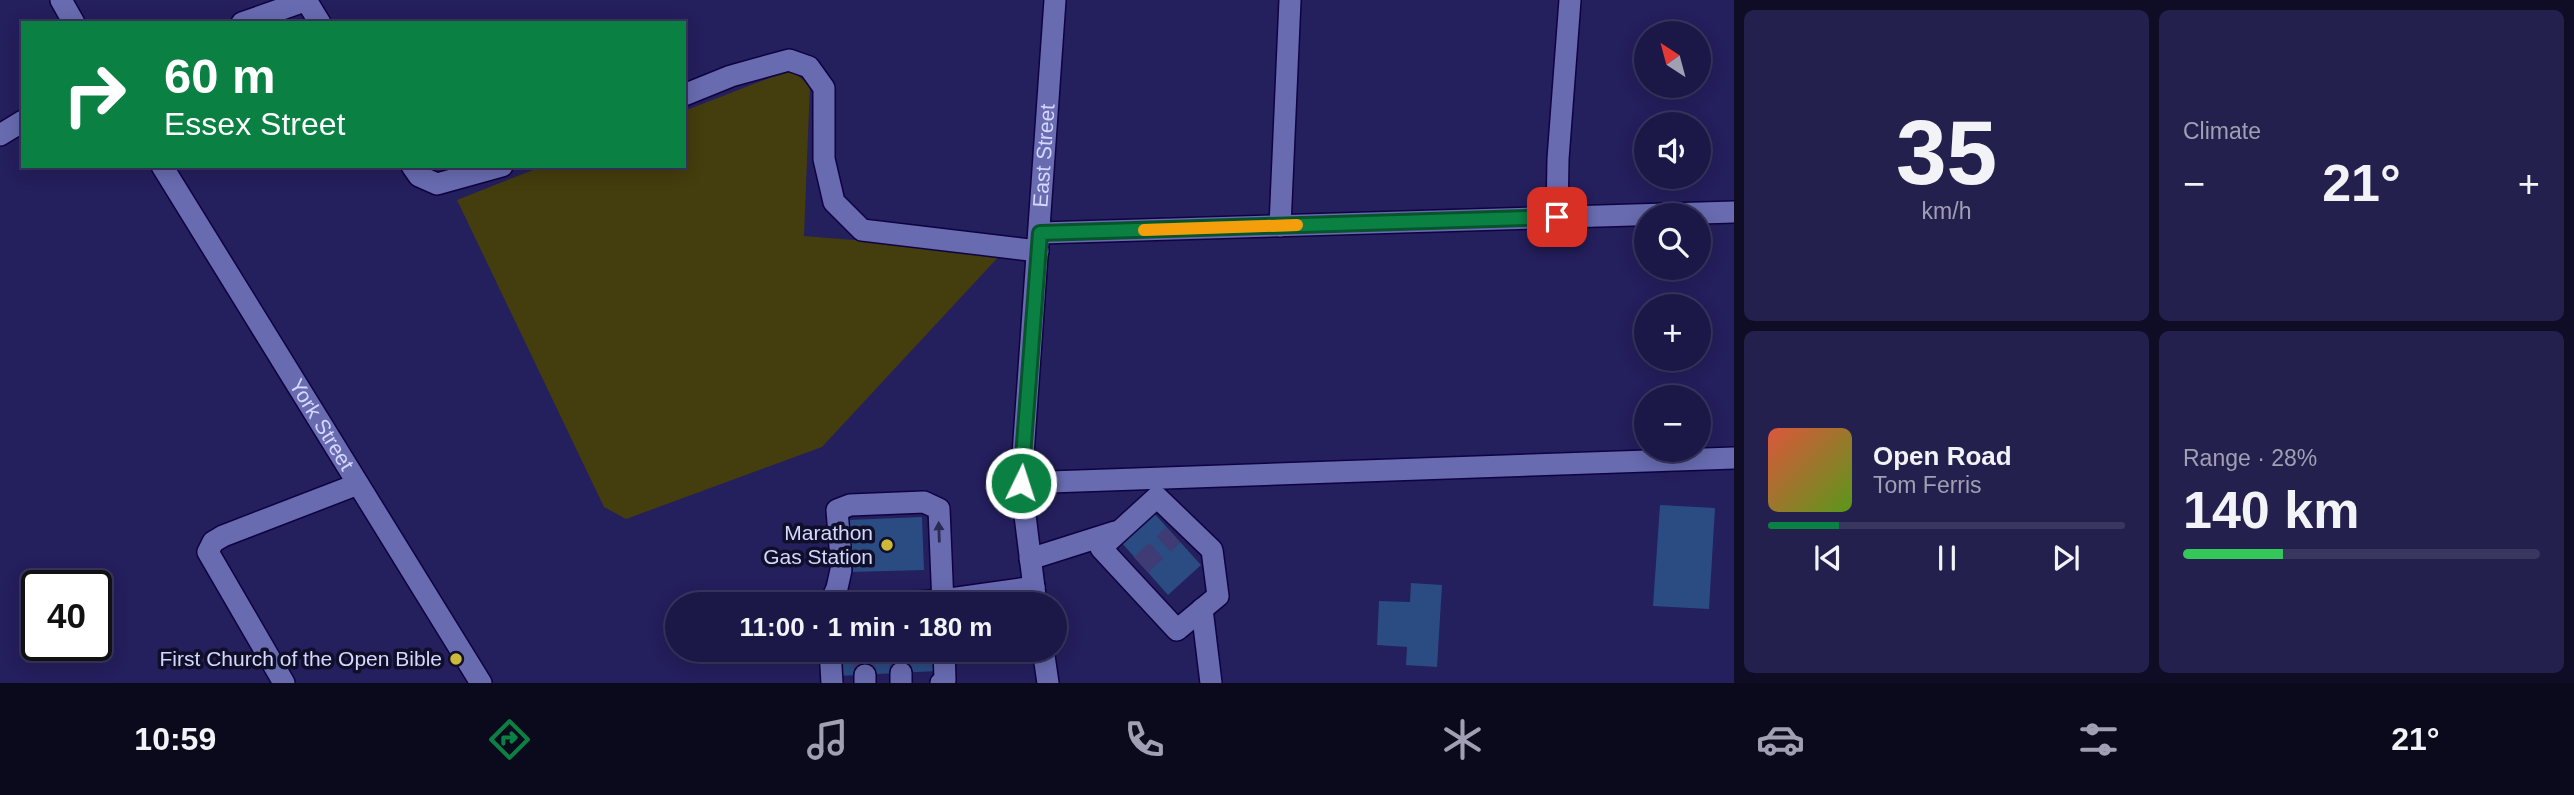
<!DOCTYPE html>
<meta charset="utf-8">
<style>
body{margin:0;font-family:Helvetica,sans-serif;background:#24204d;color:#f1f3f6;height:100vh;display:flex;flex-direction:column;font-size:26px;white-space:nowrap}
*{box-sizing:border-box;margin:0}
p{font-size:23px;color:#a09fb3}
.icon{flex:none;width:38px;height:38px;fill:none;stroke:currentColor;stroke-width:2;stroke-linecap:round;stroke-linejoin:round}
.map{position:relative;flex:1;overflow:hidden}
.drawer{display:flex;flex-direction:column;gap:10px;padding:10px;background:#0f0d26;width:840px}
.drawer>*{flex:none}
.top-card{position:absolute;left:21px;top:21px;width:665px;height:147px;border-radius:0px;box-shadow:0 4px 18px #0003,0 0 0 2px #39365f;background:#0b8043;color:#fff;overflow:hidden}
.needle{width:46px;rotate:324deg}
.controls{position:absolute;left:1634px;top:21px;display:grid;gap:14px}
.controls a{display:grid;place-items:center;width:77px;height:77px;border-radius:50%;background:#1b1746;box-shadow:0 4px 18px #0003,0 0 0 2px #39365f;font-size:35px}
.speed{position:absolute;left:21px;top:570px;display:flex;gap:14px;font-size:35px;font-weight:700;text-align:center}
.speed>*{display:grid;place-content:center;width:91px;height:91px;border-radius:50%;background:#1b1746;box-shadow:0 4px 18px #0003,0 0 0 2px #39365f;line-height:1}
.speed .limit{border:4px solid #111;border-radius:10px;background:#fff;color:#111}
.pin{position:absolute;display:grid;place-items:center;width:60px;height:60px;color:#fff;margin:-30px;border-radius:14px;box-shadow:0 4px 10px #0006}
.me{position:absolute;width:77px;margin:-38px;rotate:4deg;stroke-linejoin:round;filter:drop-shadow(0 0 5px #0008)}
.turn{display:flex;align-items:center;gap:24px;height:147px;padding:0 28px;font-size:32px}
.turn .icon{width:91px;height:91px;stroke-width:2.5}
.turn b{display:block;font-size:49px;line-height:60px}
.big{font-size:52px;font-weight:700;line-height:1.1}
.drawer .card{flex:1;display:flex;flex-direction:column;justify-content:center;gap:10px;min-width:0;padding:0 24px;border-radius:10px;background:#24204d}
.drawer .dial{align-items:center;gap:0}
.dial b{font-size:91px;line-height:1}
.song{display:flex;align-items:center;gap:21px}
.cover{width:84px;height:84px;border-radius:10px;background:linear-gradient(135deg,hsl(10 70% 55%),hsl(90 70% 35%))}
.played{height:7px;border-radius:4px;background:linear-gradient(90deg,#0b8043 20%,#39365f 20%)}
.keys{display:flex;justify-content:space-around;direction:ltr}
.heat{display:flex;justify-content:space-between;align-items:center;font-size:38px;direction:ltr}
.charge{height:10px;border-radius:5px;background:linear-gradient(90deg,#34c759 28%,#39365f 0)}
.drawer .tiles{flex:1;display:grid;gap:10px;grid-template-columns:repeat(2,1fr)}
.trip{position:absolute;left:665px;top:592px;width:402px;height:70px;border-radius:35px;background:#1b1746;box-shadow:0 4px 18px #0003,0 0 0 2px #39365f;font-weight:700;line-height:70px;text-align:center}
.tabs{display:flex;height:112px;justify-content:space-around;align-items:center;background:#0b091c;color:#a09fb3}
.tabs .icon{width:49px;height:49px}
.tabs .active{color:#0b8043}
.tabs b{font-size:32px;color:#f1f3f6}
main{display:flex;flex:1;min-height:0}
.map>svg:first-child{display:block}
</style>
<main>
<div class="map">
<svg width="1734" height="683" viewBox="0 0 1734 683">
<rect width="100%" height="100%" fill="#241f5d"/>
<!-- green -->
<path fill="#443d0d" d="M790 70 810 85 804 236 1003 252 822 447 626 519 604 507 457 200 543 166H684V111Z"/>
<!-- building -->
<path fill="#2b4b83" d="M1660 505 1715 508 1709 609 1653 606Z
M1153 512 1201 565 1168 595 1121 542Z
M922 517 924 570 850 572 848 520Z
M1411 583 1442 585 1437 667 1406 665 1407 647 1377 645 1379 601 1410 602Z
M836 649H936L937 671 837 676Z"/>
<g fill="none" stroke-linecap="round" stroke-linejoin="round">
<!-- minor-tunnel -->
<path stroke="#3e3b75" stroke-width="21" stroke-dasharray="21 10" stroke-linecap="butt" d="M1141 565 1173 535
M863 649 865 675
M899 649 901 673"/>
<!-- minor casing -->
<g stroke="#100240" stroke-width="24">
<g id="minor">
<path d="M61 0 74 23"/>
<path d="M306 0 320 23"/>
<path d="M242 23 307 0"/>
<path d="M684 95 731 76 789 60 809 67 824 88V159L834 202 862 230 1038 251"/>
<path d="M0 135 23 121"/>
<path id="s1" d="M162 166 481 683"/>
<path d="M412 166 419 176 437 184 502 166"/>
<path d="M1557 217 1558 159 1570 0"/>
<path d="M1280 226 1290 0"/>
<path d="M1040 233 1734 212"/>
<path d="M1021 483 1734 458"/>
<path d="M1157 497 1212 550 1218 596 1177 630 1101 548Z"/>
<path d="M840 547 837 510 850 505 924 502 939 509 943 604"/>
<path d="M1030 559 1115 532"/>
<path d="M830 604 837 588 841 570"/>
<path d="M894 604 943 600 1034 587"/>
<path id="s2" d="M1036 604 1021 483 1055 0"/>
<path d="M1202 609 1211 683"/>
<path d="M830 649 832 683"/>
<path d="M1043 649 1048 683"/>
<path d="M901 673V683"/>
<path d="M284 683 208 552 213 542 223 536 358 484"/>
<path d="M865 683V675"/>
<path d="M941 683 945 680 944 649"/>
</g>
</g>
<!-- minor -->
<use href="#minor" stroke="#686bb0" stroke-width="21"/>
</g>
<!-- one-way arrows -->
<defs><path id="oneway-solid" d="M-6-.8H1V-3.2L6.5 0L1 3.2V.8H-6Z" transform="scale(1.75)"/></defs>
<use fill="#2a2b52" href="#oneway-solid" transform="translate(939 532) rotate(-92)"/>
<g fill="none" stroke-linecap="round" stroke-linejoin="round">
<!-- route casing -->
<g stroke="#07532c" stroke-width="18">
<path id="route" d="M1021 483 1040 233 1557 217"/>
</g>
<!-- route -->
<use href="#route" stroke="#0b8043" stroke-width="12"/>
<!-- slow -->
<path stroke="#f59e0b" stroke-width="12" d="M1144 230 1297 225"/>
</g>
<!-- markers -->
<g fill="#ccb939" stroke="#0f0f2a" stroke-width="2.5">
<circle cx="887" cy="545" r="7"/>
<circle cx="456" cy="659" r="7"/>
</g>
<g text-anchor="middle" stroke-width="7" stroke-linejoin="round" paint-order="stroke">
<!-- street labels -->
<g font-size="21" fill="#d4d8fe" stroke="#0f0f2a">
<text dy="7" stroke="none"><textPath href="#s2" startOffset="450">East Street</textPath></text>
<text dy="7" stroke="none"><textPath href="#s1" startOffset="304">York Street</textPath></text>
</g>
<!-- poi labels -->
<g font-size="21" fill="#d4d8fe" stroke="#0f0f2a" text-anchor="end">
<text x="873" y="540">Marathon<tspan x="873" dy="24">Gas Station</tspan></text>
<text x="442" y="666">First Church of the Open Bible</text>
</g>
</g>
</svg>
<div class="controls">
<a><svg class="needle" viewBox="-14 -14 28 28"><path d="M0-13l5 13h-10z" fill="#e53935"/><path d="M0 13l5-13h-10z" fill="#a09fb3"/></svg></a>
<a><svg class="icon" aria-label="sound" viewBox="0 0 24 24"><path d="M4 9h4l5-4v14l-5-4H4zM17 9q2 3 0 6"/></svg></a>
<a><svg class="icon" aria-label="search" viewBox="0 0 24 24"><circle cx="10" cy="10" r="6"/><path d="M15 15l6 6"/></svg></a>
<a>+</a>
<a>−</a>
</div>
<div class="speed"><div class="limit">40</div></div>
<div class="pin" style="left:1557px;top:217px;background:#d93025"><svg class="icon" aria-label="arrive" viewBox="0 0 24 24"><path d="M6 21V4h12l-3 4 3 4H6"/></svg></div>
<svg class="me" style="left:1021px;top:483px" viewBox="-20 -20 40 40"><circle r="17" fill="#0b8043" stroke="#fff" stroke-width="3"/><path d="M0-11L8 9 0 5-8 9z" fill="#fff"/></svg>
<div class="trip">11:00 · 1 min · 180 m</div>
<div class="top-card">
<div class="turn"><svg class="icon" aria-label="right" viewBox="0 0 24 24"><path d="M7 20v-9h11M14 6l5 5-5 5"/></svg><div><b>60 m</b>Essex Street</div></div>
</div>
</div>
<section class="drawer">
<div class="tiles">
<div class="card dial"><b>35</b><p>km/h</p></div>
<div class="card"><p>Climate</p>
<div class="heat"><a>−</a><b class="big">21°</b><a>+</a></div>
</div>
<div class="card">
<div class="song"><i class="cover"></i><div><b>Open Road</b><p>Tom Ferris</p></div></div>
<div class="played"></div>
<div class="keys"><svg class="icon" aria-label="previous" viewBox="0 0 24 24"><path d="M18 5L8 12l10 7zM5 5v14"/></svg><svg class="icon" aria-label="pause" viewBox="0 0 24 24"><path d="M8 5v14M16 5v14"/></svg><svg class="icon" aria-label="next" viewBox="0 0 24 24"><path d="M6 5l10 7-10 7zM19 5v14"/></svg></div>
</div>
<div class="card"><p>Range · 28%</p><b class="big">140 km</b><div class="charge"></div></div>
</div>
</section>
</main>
<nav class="tabs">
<b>10:59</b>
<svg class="icon active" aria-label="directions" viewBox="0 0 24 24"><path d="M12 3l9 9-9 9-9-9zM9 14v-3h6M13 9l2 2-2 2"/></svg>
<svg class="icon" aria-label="music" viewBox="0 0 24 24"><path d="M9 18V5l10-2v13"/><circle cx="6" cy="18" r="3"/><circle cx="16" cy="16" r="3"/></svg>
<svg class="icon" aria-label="phone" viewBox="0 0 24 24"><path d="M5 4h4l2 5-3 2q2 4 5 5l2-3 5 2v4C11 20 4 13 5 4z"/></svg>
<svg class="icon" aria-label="climate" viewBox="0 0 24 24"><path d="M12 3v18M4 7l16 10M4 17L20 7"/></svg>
<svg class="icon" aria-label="car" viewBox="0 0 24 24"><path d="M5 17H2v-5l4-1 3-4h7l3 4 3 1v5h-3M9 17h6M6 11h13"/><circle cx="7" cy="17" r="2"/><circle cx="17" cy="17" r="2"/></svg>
<svg class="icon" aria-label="filters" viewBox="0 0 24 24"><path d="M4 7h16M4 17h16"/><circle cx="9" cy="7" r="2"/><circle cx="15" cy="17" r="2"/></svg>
<b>21°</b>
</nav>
